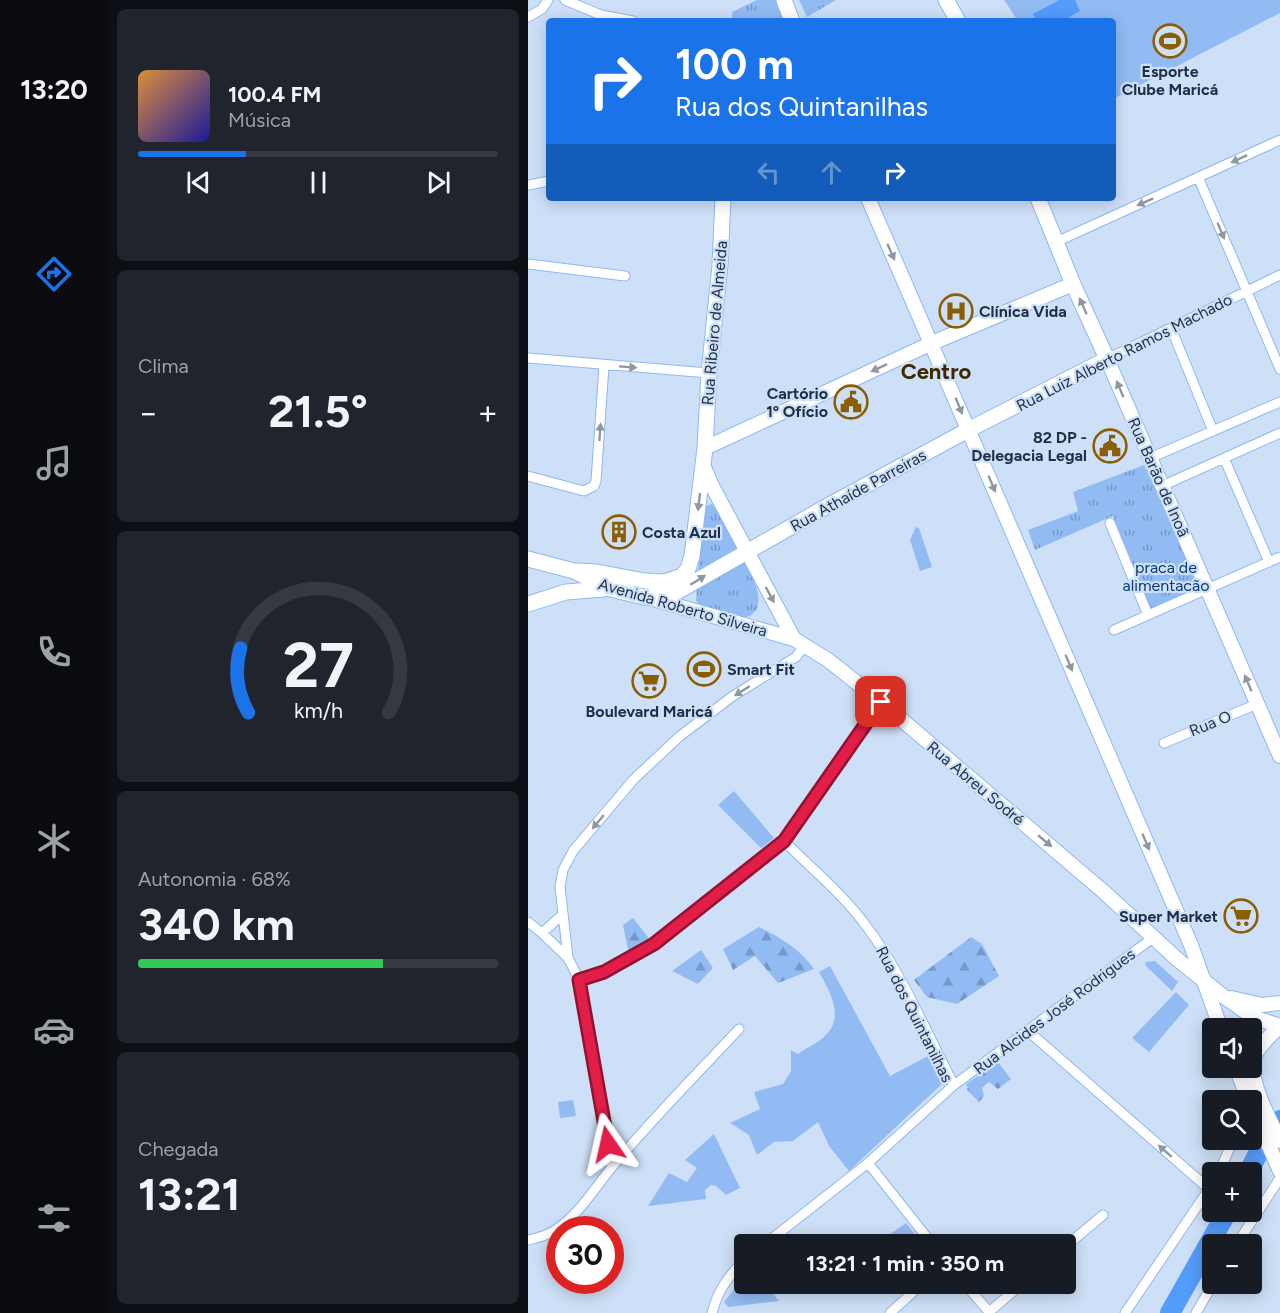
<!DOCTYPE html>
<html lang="pt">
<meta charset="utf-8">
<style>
body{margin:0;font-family:Figtree,sans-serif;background:#20242c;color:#f1f3f6;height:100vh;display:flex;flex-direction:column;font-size:22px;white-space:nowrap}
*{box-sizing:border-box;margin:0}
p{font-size:20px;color:#9ea1a6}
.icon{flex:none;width:33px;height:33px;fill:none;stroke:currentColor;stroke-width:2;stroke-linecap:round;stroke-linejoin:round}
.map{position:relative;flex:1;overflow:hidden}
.side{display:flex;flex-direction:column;gap:9px;padding:9px;background:#0d0f14;width:420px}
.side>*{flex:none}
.hud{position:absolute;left:18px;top:18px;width:570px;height:183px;border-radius:6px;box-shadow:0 3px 15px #0003;background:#1a73e8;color:#fff;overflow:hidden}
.tools{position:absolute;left:674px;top:1018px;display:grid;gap:12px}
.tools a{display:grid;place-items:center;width:60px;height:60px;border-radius:6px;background:#171b24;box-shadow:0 3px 15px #0003;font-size:30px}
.speed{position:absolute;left:18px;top:1216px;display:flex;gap:12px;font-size:30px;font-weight:700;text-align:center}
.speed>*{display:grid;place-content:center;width:78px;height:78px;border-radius:50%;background:#171b24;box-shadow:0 3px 15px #0003;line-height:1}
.speed .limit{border:9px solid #d22;background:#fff;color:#111}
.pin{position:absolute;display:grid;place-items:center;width:51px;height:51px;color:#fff;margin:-26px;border-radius:12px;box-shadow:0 3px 9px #0006}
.me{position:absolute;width:66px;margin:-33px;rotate:349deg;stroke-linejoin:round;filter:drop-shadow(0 0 4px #0008)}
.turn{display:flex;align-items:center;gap:21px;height:126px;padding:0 30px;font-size:27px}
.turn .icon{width:78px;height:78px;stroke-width:2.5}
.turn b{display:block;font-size:42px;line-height:51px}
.lanes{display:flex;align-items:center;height:57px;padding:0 30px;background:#0003;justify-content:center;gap:30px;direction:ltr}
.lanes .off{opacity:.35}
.big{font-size:45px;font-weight:700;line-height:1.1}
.side .tile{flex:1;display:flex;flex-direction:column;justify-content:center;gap:9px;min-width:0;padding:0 21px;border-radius:9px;background:#20242c}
.side .dial{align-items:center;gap:0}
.dial svg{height:156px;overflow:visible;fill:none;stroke:#363941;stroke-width:7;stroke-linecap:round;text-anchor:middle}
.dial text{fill:#f1f3f6;stroke:none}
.song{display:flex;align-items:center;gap:18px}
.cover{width:72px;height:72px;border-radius:9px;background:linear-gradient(135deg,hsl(30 70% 55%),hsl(240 70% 35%))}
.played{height:6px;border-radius:3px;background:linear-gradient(90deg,#1a73e8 30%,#363941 30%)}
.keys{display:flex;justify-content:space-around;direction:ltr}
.heat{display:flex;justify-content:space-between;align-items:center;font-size:33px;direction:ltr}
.charge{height:9px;border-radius:4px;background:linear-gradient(90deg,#34c759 68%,#363941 0)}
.trip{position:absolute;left:206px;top:1234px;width:342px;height:60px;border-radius:6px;background:#171b24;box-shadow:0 3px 15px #0003;font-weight:700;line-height:60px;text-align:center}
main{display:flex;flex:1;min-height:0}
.tab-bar{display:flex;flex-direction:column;width:108px;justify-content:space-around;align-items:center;background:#090b0e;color:#9ea1a6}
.tab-bar .icon{width:42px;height:42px}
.tab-bar .active{color:#1a73e8}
.tab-bar b{font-size:27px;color:#f1f3f6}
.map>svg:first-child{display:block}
</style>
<main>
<nav class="tab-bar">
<b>13:20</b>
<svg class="icon active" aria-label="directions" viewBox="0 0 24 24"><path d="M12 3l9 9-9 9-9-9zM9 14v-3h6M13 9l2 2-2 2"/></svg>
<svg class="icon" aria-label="music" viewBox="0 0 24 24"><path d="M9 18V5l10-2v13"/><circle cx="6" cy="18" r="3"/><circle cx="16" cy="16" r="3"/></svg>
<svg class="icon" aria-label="phone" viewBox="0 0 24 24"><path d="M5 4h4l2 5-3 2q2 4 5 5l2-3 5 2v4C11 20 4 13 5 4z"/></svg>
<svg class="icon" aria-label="climate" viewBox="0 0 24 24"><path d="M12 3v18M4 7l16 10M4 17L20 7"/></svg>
<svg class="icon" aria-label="car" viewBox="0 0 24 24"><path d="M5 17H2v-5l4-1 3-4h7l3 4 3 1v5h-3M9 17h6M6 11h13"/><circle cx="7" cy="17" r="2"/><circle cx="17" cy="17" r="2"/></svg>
<svg class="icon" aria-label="filters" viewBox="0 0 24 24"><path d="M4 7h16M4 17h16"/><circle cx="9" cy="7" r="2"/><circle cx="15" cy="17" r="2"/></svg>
</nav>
<section class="side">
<div class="tile">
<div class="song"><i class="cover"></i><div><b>100.4 FM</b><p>Música</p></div></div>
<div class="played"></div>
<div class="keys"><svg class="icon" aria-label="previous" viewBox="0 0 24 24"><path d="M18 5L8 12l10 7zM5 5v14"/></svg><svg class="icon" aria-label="pause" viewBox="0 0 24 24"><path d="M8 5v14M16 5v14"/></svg><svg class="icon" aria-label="next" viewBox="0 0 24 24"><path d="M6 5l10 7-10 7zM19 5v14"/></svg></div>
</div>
<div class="tile"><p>Clima</p>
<div class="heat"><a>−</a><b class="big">21.5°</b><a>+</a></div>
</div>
<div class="tile dial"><svg viewBox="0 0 100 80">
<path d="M14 69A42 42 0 1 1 86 69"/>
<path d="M14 69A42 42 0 0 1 10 36" stroke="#1a73e8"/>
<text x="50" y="56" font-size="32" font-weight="700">27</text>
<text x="50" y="72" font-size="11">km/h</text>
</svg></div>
<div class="tile"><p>Autonomia · 68%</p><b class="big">340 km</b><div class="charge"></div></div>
<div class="tile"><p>Chegada</p><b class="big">13:21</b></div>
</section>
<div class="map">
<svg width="752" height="1313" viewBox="0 0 752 1313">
<defs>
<pattern id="forest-firs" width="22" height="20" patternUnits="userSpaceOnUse" patternTransform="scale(1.5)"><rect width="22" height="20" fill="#92bbf4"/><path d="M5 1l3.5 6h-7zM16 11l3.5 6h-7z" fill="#7798c7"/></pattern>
<pattern id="park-tufts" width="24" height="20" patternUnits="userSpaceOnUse" patternTransform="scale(1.5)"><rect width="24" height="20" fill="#92bbf4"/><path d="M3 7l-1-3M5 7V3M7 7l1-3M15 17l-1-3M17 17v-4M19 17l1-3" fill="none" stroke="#7798c7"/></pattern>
</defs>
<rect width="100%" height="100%" fill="#cee0f7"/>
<!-- grass -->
<path fill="#92bbf4" d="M476 0H752V13L585 99V21H490Z
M388 527 391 528 404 567 392 571 382 540Z
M206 791 246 838 233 848 190 805Z
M627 961 650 982 644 991 617 965 618 962Z
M302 966 362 1076 402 1055 416 1082 321 1171 301 1146 290 1122 265 1141 246 1142 229 1155 221 1135 202 1123 232 1109 226 1092 255 1084 263 1071V1050L270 1054C276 1049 284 1046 291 1041 319 1021 304 996 291 972Z
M648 992 661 1005 621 1052 604 1038Z
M45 1100 48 1116 32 1118 30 1102Z
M186 1134 212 1188 198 1195 188 1186 183 1185 177 1190 178 1199 120 1206 141 1173 159 1182 169 1168 157 1160Z
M378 1223 395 1245H347Z
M216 1277V1284H237L251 1301 200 1307 196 1302Z"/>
<!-- forest -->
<path fill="url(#forest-firs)" d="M105 918 123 941 101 954 95 925Z
M231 927C253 938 272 949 286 969L250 983 227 956 205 970 195 949Z
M443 937 454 944 471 976 429 1004 399 997 386 980Z
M173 950 185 968 170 984 144 971Z
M470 1062 483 1079 470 1089 461 1082 454 1088 456 1096 451 1102 439 1090 440 1087 438 1084Z"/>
<!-- park -->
<path fill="url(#park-tufts)" d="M229 0H251L260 21H204V12Z
M271 0H308L279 17Z
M616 465 674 590 624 613 585 516 507 550 500 530 550 511 545 492Z
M183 504C194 509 223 572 228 586 231 594 231 602 229 609L222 616 214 618 173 606 168 601 174 513 176 507Z"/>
<!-- water -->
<path fill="#549cfa" d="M531 0H547L552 11 534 21H509L505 14Z"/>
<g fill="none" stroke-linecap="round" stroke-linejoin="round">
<!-- river -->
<path stroke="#549cfa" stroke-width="20" d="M720 1173 734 1146 752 1120
M642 1313 699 1212"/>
<!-- street casing -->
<g stroke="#8eb8f0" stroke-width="11">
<path id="street" d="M37 0 73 15 105 21
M0 17 14 9 20 0
M670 177 752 369
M0 185 21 181
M528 242 752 140
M0 264 97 276
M643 328 685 431
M0 358 181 373
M579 359 752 275
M622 458 752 402
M696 458 741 562
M0 476 56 491 66 486 68 481 76 366
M634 486 752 433
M582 523 620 615
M586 630 752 557
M636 743 729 704
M0 922 14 933 40 958 51 979 84 1167
M14 933 34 915
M40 958 32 887 35 870 45 851 106 779 152 736 205 696 268 657 277 645
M51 979 76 972 126 944 256 841 353 702
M499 1030 681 1189
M426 1085 626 937
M340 1163 405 1245
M691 1173 705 1140
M0 1240C9 1238 18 1236 26 1231 50 1216 66 1189 84 1167 124 1119 168 1075 211 1029
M236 1245 340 1163 426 1085C398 1032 375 975 339 927 316 895 284 869 256 841
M708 1245 752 1178
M537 1247 575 1215
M437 1284 462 1313
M461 1312 494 1284
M184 1313C190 1290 200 1277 216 1260
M362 1313 394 1284
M597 1313 683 1186
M668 1313 685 1284"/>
</g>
<!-- secondary casing -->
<g stroke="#8eb8f0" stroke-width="16">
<path id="secondary" d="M340 198 663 945 693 1029
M579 359 752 756
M177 448 404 343 545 284
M175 465 184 486 266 639 300 660 353 702 576 892 649 959 695 996 725 1017 752 1026
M118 597 266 639
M703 998 734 1005 752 1003
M752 1026C744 1034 735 1042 729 1051 715 1074 742 1119 752 1141
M708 1068 721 1101
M723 1105 752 1171"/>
</g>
<!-- primary casing -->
<g stroke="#8eb8f0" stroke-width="17">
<path id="primary" d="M256 0 264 21
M418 0 430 21
M0 559 46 571 83 589 95 592 116 597 147 593 296 508 440 430 579 359 545 284 510 198
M49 571 69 572 117 581 136 582 154 576 160 569 164 556 177 448 181 373 192 265 195 198
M0 604 38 592 76 589"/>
</g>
<!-- street -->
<use href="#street" stroke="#fff" stroke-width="9"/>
<!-- secondary -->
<use href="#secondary" stroke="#fff" stroke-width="14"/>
<!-- primary -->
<use href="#primary" stroke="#fff" stroke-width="15"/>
</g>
<!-- one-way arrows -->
<defs><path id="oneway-solid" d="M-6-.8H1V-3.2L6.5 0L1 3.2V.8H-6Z" transform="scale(1.5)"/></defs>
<g fill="#8f98a2">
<use href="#oneway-solid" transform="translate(711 159) rotate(155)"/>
<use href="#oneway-solid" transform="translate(617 202) rotate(156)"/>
<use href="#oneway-solid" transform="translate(693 231) rotate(67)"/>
<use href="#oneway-solid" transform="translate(363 252) rotate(66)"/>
<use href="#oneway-solid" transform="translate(555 306) rotate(-114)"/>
<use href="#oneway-solid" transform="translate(100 367) rotate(4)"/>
<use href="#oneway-solid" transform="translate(351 368) rotate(155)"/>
<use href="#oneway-solid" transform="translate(592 389) rotate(-113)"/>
<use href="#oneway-solid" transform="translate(431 406) rotate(68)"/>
<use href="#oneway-solid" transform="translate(72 432) rotate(-86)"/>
<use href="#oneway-solid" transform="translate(464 484) rotate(67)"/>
<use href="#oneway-solid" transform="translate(171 502) rotate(97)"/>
<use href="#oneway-solid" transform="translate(170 580) rotate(-32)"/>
<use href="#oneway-solid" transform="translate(242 595) rotate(62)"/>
<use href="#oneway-solid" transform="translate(541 663) rotate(67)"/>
<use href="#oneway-solid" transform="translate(720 683) rotate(-113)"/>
<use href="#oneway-solid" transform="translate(214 691) rotate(148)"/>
<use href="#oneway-solid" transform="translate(70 822) rotate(130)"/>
<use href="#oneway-solid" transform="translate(517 841) rotate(40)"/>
<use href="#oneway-solid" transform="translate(618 842) rotate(67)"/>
<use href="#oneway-solid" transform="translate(637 1151) rotate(-139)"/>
</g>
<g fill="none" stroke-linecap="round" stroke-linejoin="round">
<!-- route casing -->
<g stroke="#92132f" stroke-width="15">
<path id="route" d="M80 1144 51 980 76 972 126 944 256 841 353 702"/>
</g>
<!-- route -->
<use href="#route" stroke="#e11d48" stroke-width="10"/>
</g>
<!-- icons -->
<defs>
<g id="stadium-ring" transform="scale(1.725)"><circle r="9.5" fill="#cee0f7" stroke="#8b5e03" stroke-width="1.5"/><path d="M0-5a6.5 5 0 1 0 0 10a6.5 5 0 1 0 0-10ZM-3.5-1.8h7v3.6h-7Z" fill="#8b5e03"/></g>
<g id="hospital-ring" transform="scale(1.725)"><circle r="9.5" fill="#cee0f7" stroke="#8b5e03" stroke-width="1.5"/><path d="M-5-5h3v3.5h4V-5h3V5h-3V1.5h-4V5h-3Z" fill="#8b5e03"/></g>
<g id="civic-ring" transform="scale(1.725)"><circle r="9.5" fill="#cee0f7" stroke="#8b5e03" stroke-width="1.5"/><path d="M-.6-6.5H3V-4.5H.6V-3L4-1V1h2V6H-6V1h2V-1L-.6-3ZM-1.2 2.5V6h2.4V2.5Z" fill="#8b5e03"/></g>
<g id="building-ring" transform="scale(1.725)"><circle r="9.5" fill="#cee0f7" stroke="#8b5e03" stroke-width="1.5"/><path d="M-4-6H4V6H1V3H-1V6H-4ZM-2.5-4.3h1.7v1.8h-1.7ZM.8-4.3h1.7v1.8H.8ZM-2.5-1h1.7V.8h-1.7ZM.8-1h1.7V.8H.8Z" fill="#8b5e03"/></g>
<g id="supermarket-ring" transform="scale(1.725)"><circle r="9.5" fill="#cee0f7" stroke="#8b5e03" stroke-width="1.5"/><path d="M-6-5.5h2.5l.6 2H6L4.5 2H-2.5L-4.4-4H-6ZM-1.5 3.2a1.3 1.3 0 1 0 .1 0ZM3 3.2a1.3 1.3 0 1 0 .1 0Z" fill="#8b5e03"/></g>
</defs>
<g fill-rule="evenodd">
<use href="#stadium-ring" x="642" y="41"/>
<use href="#hospital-ring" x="428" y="311"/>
<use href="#civic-ring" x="323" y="402"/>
<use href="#civic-ring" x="582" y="446"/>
<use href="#building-ring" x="91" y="532"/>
<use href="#stadium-ring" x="176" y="669"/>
<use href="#supermarket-ring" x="121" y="681"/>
<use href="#supermarket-ring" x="713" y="916"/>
</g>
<g text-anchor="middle" stroke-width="4.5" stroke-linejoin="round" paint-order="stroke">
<!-- poi labels -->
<g font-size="16" font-weight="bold" fill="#1f3046" stroke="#cee0f7" text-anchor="start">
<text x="642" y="77" text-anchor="middle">Esporte<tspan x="642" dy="18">Clube Maricá</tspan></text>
<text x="451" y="317">Clínica Vida</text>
<text x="300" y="399" text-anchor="end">Cartório<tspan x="300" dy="18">1º Ofício</tspan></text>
<text x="559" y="443" text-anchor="end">82 DP -<tspan x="559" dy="18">Delegacia Legal</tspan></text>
<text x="114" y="538">Costa Azul</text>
<text x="199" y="675">Smart Fit</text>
<text x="121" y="717" text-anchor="middle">Boulevard Maricá</text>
<text x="690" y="922" text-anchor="end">Super Market</text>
</g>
<!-- street labels -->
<g font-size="16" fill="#1f3046" stroke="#cee0f7">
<text transform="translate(186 323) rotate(-85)" y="6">Rua Ribeiro de Almeida</text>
<text transform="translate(596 352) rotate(-27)" y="6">Rua Luiz Alberto Ramos Machado</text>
<text transform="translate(631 477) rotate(66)" y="6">Rua Barão de Inoã</text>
<text transform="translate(330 490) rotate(-29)" y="6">Rua Athaíde Parreiras</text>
<text transform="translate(155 607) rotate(16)" y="6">Avenida Roberto Silveira</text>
<text transform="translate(682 723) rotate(-22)" y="6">Rua O</text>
<text transform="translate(448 783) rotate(40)" y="6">Rua Abreu Sodré</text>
<text transform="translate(526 1011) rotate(-37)" y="6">Rua Alcides José Rodrigues</text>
<text transform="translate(387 1014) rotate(63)" y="6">Rua dos Quintanilhas</text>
</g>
<!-- park labels -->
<g font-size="16" fill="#083a75" stroke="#cee0f7">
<text x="638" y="573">praca de<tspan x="638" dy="18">alimentacão</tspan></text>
</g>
<!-- district labels -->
<g font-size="22" font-weight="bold" fill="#3d2802" stroke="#cee0f7">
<text x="408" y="379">Centro</text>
</g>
</g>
</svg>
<div class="tools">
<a><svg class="icon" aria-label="sound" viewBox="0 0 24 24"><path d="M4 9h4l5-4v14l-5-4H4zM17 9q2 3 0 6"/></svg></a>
<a><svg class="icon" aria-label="search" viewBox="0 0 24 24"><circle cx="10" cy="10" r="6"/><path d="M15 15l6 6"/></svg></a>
<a>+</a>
<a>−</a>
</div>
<div class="speed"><div class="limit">30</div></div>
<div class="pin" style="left:353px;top:702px;background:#d93025"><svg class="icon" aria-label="arrive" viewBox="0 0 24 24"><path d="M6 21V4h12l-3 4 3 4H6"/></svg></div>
<svg class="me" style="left:80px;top:1144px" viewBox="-20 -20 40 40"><path d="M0-17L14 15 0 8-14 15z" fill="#e11d48" stroke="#fff" stroke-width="4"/></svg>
<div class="trip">13:21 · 1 min · 350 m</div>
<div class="hud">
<div class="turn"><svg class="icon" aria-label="right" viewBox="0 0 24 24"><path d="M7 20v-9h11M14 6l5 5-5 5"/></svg><div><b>100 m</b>Rua dos Quintanilhas</div></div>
<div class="lanes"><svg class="icon off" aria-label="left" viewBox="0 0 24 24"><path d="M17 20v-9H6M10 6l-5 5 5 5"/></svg><svg class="icon off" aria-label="ahead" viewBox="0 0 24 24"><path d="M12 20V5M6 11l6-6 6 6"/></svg><svg class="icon" aria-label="right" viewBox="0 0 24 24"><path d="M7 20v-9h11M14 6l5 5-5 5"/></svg></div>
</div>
</div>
</main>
